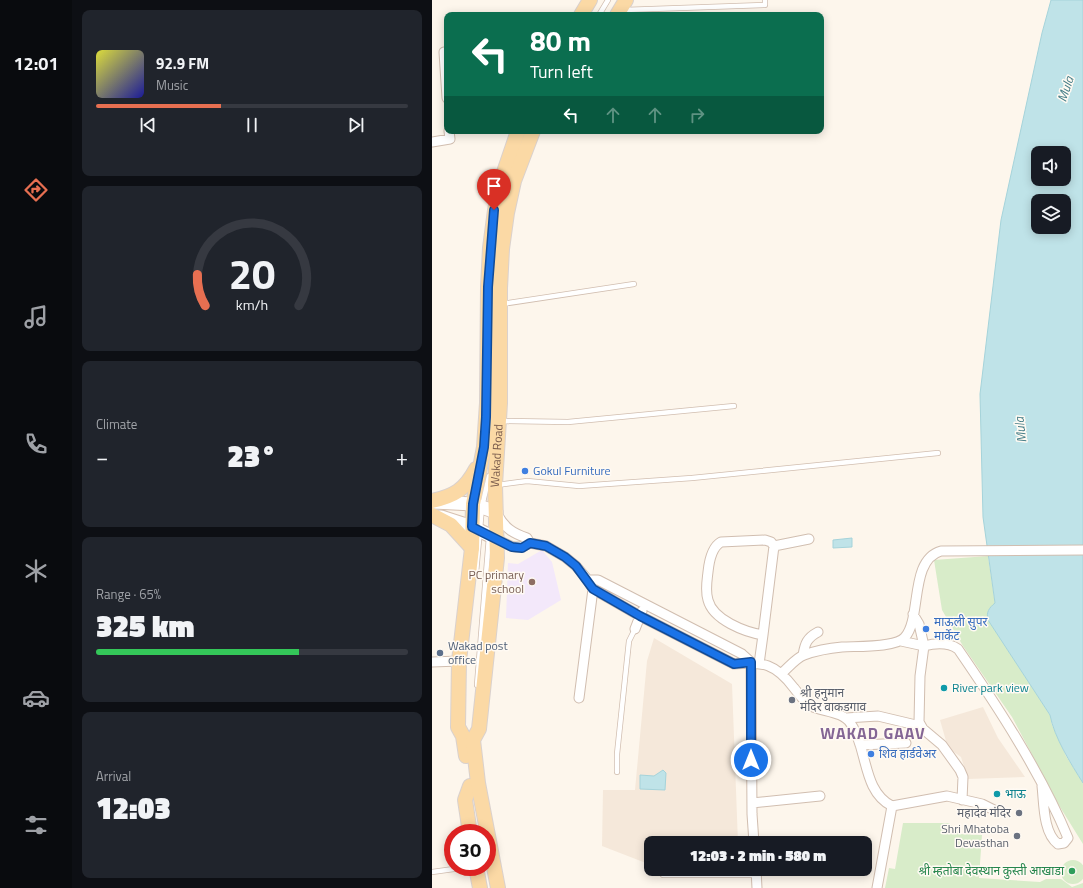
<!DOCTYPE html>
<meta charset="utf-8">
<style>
body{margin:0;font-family:"Titillium Web","Noto Sans Devanagari",sans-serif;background:#20242c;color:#f1f3f6;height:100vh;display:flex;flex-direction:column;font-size:15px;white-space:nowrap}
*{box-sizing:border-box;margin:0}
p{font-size:13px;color:#9ea1a6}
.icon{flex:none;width:22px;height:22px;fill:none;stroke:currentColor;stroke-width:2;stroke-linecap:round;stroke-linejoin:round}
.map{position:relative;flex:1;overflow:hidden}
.panel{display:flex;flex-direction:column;gap:10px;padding:10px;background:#0d0f14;width:360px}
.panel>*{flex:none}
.banner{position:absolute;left:12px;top:12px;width:380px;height:122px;border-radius:8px;box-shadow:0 2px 10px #0003;background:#0b6e4f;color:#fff;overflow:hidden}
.fabs{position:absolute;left:599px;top:146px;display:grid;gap:8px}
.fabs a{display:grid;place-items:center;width:40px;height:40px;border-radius:8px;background:#171b24;box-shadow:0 2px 10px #0003;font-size:20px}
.speed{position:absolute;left:12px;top:824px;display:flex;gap:8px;font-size:20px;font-weight:700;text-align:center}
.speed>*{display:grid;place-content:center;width:52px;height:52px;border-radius:50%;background:#171b24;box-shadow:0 2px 10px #0003;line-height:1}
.speed .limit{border:6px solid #d22;background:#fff;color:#111}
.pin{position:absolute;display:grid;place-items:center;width:34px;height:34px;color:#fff;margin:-41px -17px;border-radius:50% 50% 50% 0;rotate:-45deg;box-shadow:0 0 4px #0007}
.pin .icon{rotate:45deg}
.me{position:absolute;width:44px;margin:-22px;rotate:0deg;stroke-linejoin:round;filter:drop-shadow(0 0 3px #0008)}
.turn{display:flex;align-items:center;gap:14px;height:84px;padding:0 20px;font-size:18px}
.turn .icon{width:52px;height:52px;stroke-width:2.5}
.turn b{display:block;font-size:28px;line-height:34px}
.lanes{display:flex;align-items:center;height:38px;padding:0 20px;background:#0003;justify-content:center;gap:20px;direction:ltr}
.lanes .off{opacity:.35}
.big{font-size:30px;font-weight:800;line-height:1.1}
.panel .widget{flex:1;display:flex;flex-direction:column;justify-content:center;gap:6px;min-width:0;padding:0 14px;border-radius:8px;background:#20242c}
.panel .dial{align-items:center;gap:0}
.dial svg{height:104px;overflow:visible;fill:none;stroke:#363941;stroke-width:7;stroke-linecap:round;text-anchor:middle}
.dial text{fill:#f1f3f6;stroke:none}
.song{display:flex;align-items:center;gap:12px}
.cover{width:48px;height:48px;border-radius:6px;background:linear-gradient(135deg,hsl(60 70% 55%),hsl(240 70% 35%))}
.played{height:4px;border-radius:2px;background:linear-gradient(90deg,#e76f51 40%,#363941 40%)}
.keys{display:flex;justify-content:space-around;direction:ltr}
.heat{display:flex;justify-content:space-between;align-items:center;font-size:22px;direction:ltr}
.charge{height:6px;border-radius:3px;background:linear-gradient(90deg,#34c759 65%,#363941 0)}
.trip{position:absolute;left:212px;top:836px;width:228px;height:40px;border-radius:8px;background:#171b24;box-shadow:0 2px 10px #0003;font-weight:800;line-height:40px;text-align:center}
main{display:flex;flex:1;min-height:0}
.tab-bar{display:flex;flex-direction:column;width:72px;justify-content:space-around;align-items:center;background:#090b0e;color:#9ea1a6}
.tab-bar .icon{width:28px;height:28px}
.tab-bar .current{color:#e76f51}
.tab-bar b{font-size:18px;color:#f1f3f6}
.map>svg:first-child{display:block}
</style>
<main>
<nav class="tab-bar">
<b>12:01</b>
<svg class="icon current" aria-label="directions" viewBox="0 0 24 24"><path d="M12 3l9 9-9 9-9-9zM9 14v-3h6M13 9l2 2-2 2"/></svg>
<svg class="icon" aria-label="music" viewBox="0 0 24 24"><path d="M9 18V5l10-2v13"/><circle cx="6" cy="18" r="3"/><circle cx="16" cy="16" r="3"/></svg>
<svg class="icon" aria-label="phone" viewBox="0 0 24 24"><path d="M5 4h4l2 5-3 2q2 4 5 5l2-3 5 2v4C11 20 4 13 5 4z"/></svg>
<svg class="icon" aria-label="climate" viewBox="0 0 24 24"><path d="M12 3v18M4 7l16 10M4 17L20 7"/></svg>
<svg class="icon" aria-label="car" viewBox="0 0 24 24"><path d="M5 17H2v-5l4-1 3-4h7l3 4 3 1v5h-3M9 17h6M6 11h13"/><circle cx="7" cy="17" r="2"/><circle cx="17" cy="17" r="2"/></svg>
<svg class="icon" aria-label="filters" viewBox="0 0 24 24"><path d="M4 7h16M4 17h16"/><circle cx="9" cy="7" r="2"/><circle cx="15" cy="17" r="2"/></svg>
</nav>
<section class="panel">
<div class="widget">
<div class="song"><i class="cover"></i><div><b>92.9 FM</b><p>Music</p></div></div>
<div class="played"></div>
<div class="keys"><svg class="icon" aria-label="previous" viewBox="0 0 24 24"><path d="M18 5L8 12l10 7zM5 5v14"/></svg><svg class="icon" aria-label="pause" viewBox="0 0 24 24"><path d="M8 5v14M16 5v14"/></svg><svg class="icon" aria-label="next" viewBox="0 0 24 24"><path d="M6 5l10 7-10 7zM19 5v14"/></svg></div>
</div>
<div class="widget dial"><svg viewBox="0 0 100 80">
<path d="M14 69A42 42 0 1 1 86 69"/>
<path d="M14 69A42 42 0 0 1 8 45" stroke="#e76f51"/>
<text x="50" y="56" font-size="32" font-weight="700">20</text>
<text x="50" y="72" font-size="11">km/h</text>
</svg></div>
<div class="widget"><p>Climate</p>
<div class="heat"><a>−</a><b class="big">23°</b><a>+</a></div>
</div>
<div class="widget"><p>Range · 65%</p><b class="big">325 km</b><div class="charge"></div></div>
<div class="widget"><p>Arrival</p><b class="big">12:03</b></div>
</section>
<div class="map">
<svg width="651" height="888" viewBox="0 0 651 888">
<rect width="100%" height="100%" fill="#fdf6ec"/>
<!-- residential -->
<path fill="#f5e8da" d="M222 638 300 684 306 843H219V865L170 846 171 790H203L215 661Z
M551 707 566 738 593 777 536 779 529 757 516 748 508 720Z"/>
<!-- education -->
<path fill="#f3e8fa" d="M110 550 120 562 129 600 96 620 74 618 76 563 86 564Z"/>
<!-- green -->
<path fill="#d8ecc9" d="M556 556 563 604C556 608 555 612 556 620L618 715 620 725 634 756 651 783V844L628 807 580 717 531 646 510 610 502 560Z
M471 823H517L528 834 550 835 547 878 608 882 614 879H629L640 887 651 883V888H453L457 868 463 869Z
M629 872a12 12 0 1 1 24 0a12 12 0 1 1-24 0Z"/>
<!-- water -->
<path fill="#bfe3e8" stroke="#a5d3da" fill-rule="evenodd" d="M619 0H651V783C639 764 622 737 618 715L556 620C554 612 557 608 563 603L551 517 548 394 569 220 610 33ZM606 153H632V179H606ZM606 201H632V227H606Z
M420 538V547L401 548V540Z
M231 770 234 773 233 790 208 789V775L222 776Z"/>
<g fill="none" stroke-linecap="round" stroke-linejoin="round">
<!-- lane casing -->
<g stroke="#d1beb0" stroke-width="6">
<path id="lane" d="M192 10 333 5V0
M167 15 176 0
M70 304 202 284
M69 421 136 422 302 406
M65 485 95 481 147 486 260 478 506 453
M44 573 50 507 57 476
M45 685 57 537
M185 772V754L197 641 203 629
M0 872 36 867
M231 875H324"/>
</g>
<!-- street casing -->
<g stroke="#d1beb0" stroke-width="11">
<path id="street" d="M12 52 15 98
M0 142 18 139 17 131
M65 514C73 528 80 533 95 538L98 543
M65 539C78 546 84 551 98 543
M98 543 114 546 133 557 144 566 156 580 161 589 208 616 302 664C331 661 344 664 362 688 367 694 372 702 379 706 391 712 411 711 419 724 436 749 430 791 460 806
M342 546 377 539
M156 580H166L310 654 319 662 320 814 322 843
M481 614 487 624 492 646C504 643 516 642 526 649 566 707 609 773 636 838L632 843 626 844C611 833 612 803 610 786
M203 629 210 611
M469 641 492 646 488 676 487 722 491 729 510 745 528 770 531 777 530 800
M371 655C373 643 375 638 386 632
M0 662 27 661
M327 664 331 635 342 546 339 542 333 540 289 542C280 547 277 562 276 572 275 581 273 591 276 600 281 620 313 632 331 635
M350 673C357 667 364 658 372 655 383 651 399 648 410 647 424 646 464 648 473 637 490 618 477 560 509 551L651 550
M147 698 161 589
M414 718 446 716 488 726
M428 745 474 743
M320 803 388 796
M324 869 325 888
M445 888 460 806 515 796 550 804 564 811"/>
</g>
<!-- secondary casing -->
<g stroke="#d6c0b0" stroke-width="15">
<path id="secondary" d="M2 502 41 504 64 512
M9 517 40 527 65 539"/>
</g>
<!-- primary casing -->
<g stroke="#dad1cd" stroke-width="16">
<g id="primary">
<path d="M149 15 158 0"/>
<path d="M185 15 194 0"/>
<path d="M0 501C22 496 33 490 44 469"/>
<path d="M0 515 19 525 40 548"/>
<path d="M34 756 31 736 26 727 27 661 40 548 41 504 52 447 55 403 56 287 58 248 63 210 70 178 86 131"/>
<path d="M38 786 33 800 38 833"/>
<path d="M44 867 48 888"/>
<path id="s1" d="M66 888 46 783 41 740 47 729 65 558 63 485 68 403V288L70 249 75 213 82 181 101 131"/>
</g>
</g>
<!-- lane -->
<use href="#lane" stroke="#fff" stroke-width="4.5"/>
<!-- street -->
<use href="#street" stroke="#fff" stroke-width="9"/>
<!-- secondary -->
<use href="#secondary" stroke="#fff" stroke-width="13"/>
<!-- primary -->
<use href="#primary" stroke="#fbd9a5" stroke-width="14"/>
</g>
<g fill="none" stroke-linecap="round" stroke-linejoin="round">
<!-- route casing -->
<g stroke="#114b97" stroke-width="10">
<path id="route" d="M62 210 56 287 54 417 52 447 41 504 40 527 80 547 90 548 98 543 114 546 133 557 144 566 161 589 208 616 302 664 319 662V760"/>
</g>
<!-- route -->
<use href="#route" stroke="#1a73e8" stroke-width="7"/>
</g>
<!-- markers -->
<g fill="#3f7fe0" stroke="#fffaf3" stroke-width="1.5">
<circle cx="93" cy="471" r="4"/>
<circle cx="494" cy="629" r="4"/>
<circle cx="439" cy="754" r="4"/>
</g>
<circle fill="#8d6e63" stroke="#fffaf3" stroke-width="1.5" cx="100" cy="582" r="4"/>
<circle fill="#5c6f8a" stroke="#fffaf3" stroke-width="1.5" cx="8" cy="653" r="4"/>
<g fill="#0f9aa8" stroke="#fffaf3" stroke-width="1.5">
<circle cx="512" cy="688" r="4"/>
<circle cx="565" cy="794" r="4"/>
</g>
<g fill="#6b7280" stroke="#fffaf3" stroke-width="1.5">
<circle cx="360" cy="700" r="4"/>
<circle cx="587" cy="813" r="4"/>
<circle cx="585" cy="836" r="4"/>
</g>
<circle fill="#2e9e5b" stroke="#fffaf3" stroke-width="1.5" cx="640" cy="871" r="4"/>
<g text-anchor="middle" stroke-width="3" stroke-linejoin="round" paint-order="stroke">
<!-- street labels -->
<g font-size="12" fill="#7a5c4d" stroke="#fffaf3">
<text dy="4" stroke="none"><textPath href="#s1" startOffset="437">Wakad Road</textPath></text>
</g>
<!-- shop labels -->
<g font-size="12" fill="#366cbe" stroke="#fffaf3" text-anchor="start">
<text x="101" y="475">Gokul Furniture</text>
<text x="502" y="626">माऊली सुपर<tspan x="502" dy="14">मार्केट</tspan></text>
<text x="447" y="758">शिव हार्डवेअर</text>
</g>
<!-- education labels -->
<g font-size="12" fill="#785e54" stroke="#fffaf3" text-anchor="end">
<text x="92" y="579">PC primary<tspan x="92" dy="14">school</tspan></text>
</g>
<!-- service labels -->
<g font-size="12" fill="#4e5e75" stroke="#fffaf3" text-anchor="start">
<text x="16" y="650">Wakad post<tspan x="16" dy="14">office</tspan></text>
</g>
<!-- culture labels -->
<g font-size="12" fill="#0d838f" stroke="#fffaf3" text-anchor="start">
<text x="520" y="692">River park view</text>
<text x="573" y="798">भाऊ</text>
</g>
<!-- worship labels -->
<g font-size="12" fill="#5b616d" stroke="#fffaf3" text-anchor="end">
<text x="368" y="697" text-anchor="start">श्री हनुमान<tspan x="368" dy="14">मंदिर वाकडगाव</tspan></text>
<text x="579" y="817">महादेव मंदिर</text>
<text x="577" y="833">Shri Mhatoba<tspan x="577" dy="14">Devasthan</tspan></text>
</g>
<!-- leisure labels -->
<g font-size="12" fill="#27864d" stroke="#fffaf3" text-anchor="end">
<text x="632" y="875">श्री म्हतोबा देवस्थान कुस्ती आखाडा</text>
</g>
<!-- water labels -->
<g font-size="13" font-style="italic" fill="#437c86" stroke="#fffaf3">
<text transform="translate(633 89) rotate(-72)" y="5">Mula</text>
<text transform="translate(588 430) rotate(-97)" y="5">Mula</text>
</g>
<!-- district labels -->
<g font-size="16" font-weight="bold" letter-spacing="1" fill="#846695" stroke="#fffaf3">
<text x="441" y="739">WAKAD GAAV</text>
</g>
</g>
</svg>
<div class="fabs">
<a><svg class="icon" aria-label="sound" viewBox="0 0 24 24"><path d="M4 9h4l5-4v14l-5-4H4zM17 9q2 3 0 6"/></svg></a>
<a><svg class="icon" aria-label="layers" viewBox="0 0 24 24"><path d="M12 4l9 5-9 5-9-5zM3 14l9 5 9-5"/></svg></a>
</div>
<div class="speed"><div class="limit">30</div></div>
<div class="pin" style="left:62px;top:210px;background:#d93025"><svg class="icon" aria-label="arrive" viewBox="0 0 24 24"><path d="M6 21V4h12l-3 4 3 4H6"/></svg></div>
<svg class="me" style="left:319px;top:760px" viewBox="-20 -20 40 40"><circle r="17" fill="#1a73e8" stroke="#fff" stroke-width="3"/><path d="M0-11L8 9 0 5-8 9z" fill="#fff"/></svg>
<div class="trip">12:03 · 2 min · 580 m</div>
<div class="banner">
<div class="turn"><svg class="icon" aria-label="left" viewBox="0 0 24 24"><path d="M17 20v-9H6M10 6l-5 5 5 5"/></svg><div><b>80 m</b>Turn left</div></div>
<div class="lanes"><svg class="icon" aria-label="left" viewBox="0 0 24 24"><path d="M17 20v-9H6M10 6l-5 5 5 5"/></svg><svg class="icon off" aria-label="ahead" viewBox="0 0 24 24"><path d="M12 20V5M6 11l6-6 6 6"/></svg><svg class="icon off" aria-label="ahead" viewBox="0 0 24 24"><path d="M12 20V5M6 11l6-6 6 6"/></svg><svg class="icon off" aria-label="right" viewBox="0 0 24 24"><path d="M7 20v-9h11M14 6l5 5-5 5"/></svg></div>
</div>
</div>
</main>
